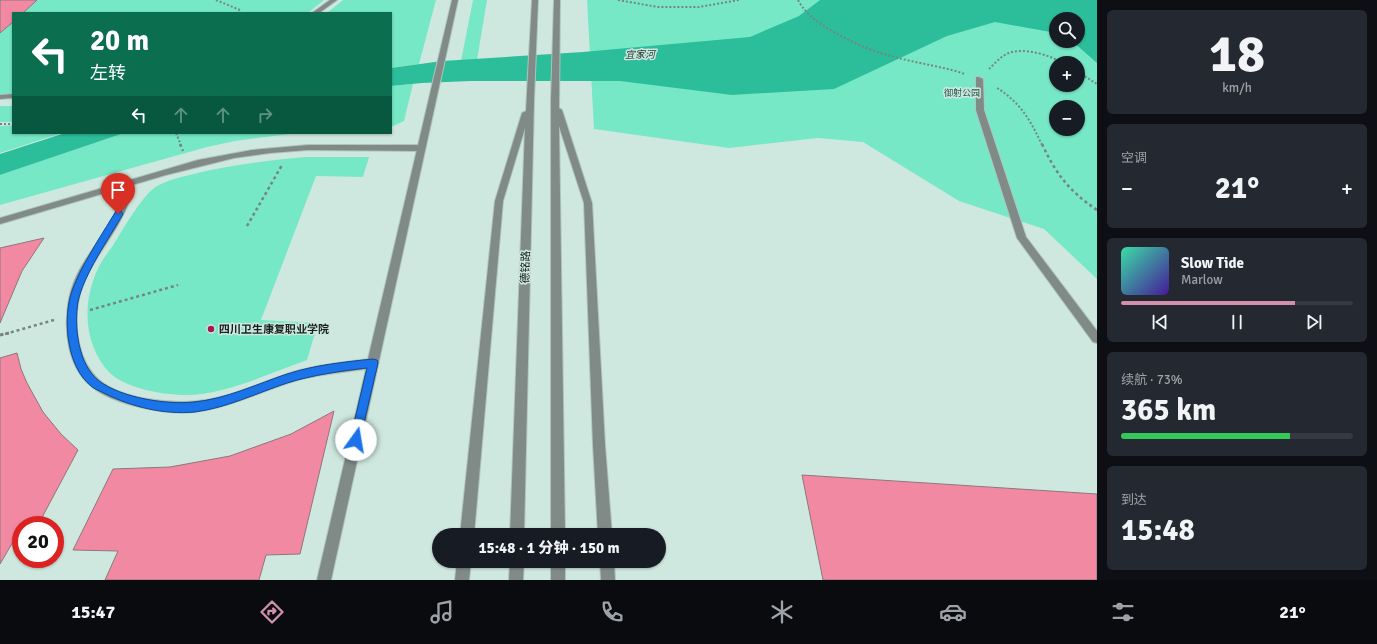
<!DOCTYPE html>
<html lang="zh">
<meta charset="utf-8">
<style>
body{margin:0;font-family:Signika,"Noto Sans SC",sans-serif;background:#242831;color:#f1f3f6;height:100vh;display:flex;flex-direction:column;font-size:15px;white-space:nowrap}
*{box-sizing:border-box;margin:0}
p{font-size:13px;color:#9ea1a6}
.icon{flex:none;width:22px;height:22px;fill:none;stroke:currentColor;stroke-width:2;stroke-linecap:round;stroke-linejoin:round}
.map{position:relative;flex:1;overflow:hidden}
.panel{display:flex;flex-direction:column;gap:10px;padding:10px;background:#0d0f14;width:280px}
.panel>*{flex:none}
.banner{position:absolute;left:12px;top:12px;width:380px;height:122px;border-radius:0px;box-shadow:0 1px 3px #0004;background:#0b6e4f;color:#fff;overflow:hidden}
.fabs{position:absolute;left:1049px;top:12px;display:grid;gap:8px}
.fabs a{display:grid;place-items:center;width:36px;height:36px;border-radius:50%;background:#171b24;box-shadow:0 1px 3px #0004;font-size:20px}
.speed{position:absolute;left:12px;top:516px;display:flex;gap:8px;font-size:20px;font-weight:700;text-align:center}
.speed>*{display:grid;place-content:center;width:52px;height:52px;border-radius:50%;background:#171b24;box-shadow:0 1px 3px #0004;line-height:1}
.speed .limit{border:6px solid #d22;background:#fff;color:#111}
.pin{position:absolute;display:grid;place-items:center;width:34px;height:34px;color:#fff;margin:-41px -17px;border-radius:50% 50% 50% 0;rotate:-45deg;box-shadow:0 0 4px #0007}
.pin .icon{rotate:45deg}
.me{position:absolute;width:44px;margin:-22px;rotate:13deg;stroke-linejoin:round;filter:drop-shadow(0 0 3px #0008)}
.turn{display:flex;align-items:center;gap:14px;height:84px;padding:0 12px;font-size:18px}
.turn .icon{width:52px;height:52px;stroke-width:2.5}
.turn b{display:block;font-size:28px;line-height:34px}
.lanes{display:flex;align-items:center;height:38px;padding:0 12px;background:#0003;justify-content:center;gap:20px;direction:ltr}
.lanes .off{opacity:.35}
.big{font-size:30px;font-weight:800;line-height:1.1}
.panel .tile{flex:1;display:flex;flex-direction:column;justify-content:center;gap:6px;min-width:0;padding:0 14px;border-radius:6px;background:#242831}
.panel .dial{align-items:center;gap:0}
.dial b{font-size:52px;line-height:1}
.song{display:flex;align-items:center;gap:12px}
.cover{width:48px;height:48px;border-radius:6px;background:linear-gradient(135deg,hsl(160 70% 55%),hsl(260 70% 35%))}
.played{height:4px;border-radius:2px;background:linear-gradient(90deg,#d190ab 75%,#363941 75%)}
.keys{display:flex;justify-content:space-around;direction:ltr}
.heat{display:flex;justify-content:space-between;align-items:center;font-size:22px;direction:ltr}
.charge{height:6px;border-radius:3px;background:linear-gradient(90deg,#34c759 73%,#363941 0)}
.trip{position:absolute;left:432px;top:528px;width:234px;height:40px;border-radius:20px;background:#171b24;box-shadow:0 1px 3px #0004;font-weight:800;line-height:40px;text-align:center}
.tabs{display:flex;height:64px;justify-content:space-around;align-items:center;background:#090b0e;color:#9ea1a6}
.tabs .icon{width:28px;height:28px}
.tabs .active{color:#d190ab}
.tabs b{font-size:18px;color:#f1f3f6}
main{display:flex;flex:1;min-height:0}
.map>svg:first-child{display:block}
</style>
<main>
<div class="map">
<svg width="1097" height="580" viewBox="0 0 1097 580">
<rect width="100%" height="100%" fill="#cfe8df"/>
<!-- green -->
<path fill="#76e8c6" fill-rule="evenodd" d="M0 0H324L308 13H13V94L0 95Z
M343 0H436L419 64 391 68V13H327Z
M473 0H487L477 60 461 61Z
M587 0H1097V279L1044 229 959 201 863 142 818 138 729 148 594 129ZM1056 19H1078V41H1056ZM1056 63H1078V85H1056ZM1056 107H1078V129H1056Z
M413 84 404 121 391 127V86Z
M0 106H13V122H0Z
M13 125V133H62L0 153V126Z
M124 133H298L235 141 207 147 0 205V175Z
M305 157H369L363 177 316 176 261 320 318 323 307 360C269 373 226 395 186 395 164 395 128 389 111 374 87 351 82 312 93 281 97 268 104 257 112 247 122 231 142 195 157 186 172 178 190 175 206 171 239 164 271 160 305 157Z"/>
<!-- water -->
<path fill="#2cbe9b" d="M820 0H1097V63L1072 41H1078V19H1056V33L995 22 947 36 834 89 732 95 620 81H471L422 83 391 86V68L442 61 583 52 750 37 799 16Z
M65 133H124L0 175V154Z"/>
<!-- building -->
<path fill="#f289a3" stroke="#8d777b" d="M0 0H37L23 13H13V22L0 33Z
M44 238 22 271 0 323V248Z
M17 353 21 369 27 383 43 412 61 434 78 450 38 525H21V548L13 542 0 564V358Z
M334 411 300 554 266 555 259 580H105L118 551 73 550 113 469 170 467 230 456 291 434Z
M802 475 1097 494V580H823Z"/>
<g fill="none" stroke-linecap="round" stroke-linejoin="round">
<!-- service casing -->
<g stroke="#aec4bc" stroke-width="2">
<path id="service" d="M330 0H337L319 13H312Z
M452 0H458L331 580H317L366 369C343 372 320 374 298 380 263 390 231 408 194 412 166 415 113 405 91 386 68 367 64 332 68 305 73 264 105 240 120 204 122 197 123 190 124 183L128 180 132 183C131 190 131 197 128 204 115 239 85 264 78 303 74 328 78 360 98 379 121 400 176 405 205 400 238 395 268 379 300 370 322 364 345 362 368 359Z
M976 77H979L983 79 984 110 1026 237 1097 331V343L1093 342 1017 238 976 110Z
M13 94V98L0 99V95Z"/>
</g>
<!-- minor casing -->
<g stroke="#aec4bc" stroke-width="2">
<path id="minor" d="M308 145H421L425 148 421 151 308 150 270 153 234 158 166 175 0 224V218L198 160 252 150Z"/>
</g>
<!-- tertiary casing -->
<g stroke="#aec4bc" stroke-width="2">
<path id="tertiary" d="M532 0H538L534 100 524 535H510L525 128 503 201 474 535H460L495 201 522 113 526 111Z
M554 0H560L559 108 562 110 592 203 605 445 612 535H598L593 445 584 203 559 126 565 535H551V100Z
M457 561H471L469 580H455Z
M510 561H524L523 580H509Z
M551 561H565V580H551Z
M600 561H614L615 580H601Z"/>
</g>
<!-- path-far2 -->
<path stroke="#758680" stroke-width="2" stroke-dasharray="2 2" stroke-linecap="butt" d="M216 0 240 10 239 13
M618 0 658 7H699L739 0
M798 0C806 15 820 24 834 32 852 42 871 51 891 56 915 63 941 66 965 74
M989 69C995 63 1001 56 1009 53 1024 47 1049 55 1063 63
M1078 72 1097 84
M997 88C1020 102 1031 121 1042 145
M0 124H13
M176 133 181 145"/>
<!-- path-far1 -->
<path stroke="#758680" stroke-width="2.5" stroke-dasharray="3 3" stroke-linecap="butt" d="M180 144 183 151
M1042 144C1056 174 1069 191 1097 210
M247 226 282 165
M90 310 178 285
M5 334 54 320"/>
<!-- path -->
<path stroke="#758680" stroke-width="3" stroke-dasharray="3.5 3.5" stroke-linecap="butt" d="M0 335 9 333"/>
<!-- service -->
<use href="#service" fill="#808a86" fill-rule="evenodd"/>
<!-- minor -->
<use href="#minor" fill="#808a86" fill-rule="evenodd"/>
<!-- tertiary -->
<use href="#tertiary" fill="#808a86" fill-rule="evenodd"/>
</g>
<!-- route -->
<path fill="#1a73e8" stroke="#114b97" d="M116 211H121L123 214C109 238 83 276 78 302 74 326 78 365 99 381 122 398 167 405 194 402 226 399 257 384 287 374 315 365 344 362 373 359L377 360 378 363 359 444 356 445 352 444 350 440 367 368C340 371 313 375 287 383 257 393 226 408 195 412 164 415 132 407 104 393 100 391 94 389 91 386 69 368 64 329 69 302 74 276 101 236 116 211Z"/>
<!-- markers -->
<circle fill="#a91750" stroke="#cfe8df" stroke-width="1.5" cx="211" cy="329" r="4"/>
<g text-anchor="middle" stroke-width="3" stroke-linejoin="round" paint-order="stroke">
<!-- far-park labels -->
<g font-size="9" fill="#205748" stroke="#cfe8df">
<text x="962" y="96">御射公园</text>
</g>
<!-- far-water labels -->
<g font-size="10" font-style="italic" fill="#213830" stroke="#cfe8df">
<text transform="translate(640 54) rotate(-1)" y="4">宜家河</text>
</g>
<!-- street labels -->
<g font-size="11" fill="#161f1c" stroke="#cfe8df">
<text transform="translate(525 267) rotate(-88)" y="4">德铭路</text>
</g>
<!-- poi labels -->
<g font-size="11" font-weight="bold" fill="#161f1c" stroke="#cfe8df" text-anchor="start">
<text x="219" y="333">四川卫生康复职业学院</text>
</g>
</g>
</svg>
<div class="fabs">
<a><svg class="icon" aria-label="search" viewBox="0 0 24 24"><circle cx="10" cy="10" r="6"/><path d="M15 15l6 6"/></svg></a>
<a>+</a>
<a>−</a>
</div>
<div class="speed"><div class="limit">20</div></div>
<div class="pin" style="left:118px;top:214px;background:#d93025"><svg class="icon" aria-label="arrive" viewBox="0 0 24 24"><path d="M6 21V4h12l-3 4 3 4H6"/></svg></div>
<svg class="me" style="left:356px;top:440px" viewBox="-20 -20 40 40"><circle r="19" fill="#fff"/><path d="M0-13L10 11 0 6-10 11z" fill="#1a73e8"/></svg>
<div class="trip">15:48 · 1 分钟 · 150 m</div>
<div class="banner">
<div class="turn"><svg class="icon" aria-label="left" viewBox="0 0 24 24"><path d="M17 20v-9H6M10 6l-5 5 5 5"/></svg><div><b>20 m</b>左转</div></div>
<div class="lanes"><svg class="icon" aria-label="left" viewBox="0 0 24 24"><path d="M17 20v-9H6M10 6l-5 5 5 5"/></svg><svg class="icon off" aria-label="ahead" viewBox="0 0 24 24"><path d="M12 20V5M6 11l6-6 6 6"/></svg><svg class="icon off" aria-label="ahead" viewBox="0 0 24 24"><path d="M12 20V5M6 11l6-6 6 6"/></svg><svg class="icon off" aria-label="right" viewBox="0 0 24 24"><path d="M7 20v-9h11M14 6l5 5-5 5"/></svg></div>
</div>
</div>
<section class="panel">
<div class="tile dial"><b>18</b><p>km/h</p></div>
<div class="tile"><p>空调</p>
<div class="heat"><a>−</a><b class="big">21°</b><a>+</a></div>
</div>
<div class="tile">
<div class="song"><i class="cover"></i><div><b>Slow Tide</b><p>Marlow</p></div></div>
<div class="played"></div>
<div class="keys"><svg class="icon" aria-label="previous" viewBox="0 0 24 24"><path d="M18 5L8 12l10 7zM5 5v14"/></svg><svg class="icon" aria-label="pause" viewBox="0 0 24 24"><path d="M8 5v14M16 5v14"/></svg><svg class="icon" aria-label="next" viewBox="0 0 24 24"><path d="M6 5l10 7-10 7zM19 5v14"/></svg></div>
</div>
<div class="tile"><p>续航 · 73%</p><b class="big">365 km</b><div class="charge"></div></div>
<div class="tile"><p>到达</p><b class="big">15:48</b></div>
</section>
</main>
<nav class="tabs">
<b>15:47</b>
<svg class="icon active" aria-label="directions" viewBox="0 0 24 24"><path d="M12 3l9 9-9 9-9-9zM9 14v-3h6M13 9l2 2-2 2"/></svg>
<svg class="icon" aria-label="music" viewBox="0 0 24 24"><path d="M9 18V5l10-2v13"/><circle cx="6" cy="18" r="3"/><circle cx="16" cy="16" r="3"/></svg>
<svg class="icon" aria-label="phone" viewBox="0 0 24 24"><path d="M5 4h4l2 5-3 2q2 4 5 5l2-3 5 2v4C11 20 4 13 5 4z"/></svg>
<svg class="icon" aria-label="climate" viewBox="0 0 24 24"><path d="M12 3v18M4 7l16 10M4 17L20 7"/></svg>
<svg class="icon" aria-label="car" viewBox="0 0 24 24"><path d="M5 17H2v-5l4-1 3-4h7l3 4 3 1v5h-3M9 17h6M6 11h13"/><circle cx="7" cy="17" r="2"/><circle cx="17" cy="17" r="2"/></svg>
<svg class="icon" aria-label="filters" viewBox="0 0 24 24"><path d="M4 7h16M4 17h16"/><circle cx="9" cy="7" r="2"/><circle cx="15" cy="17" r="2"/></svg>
<b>21°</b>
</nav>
